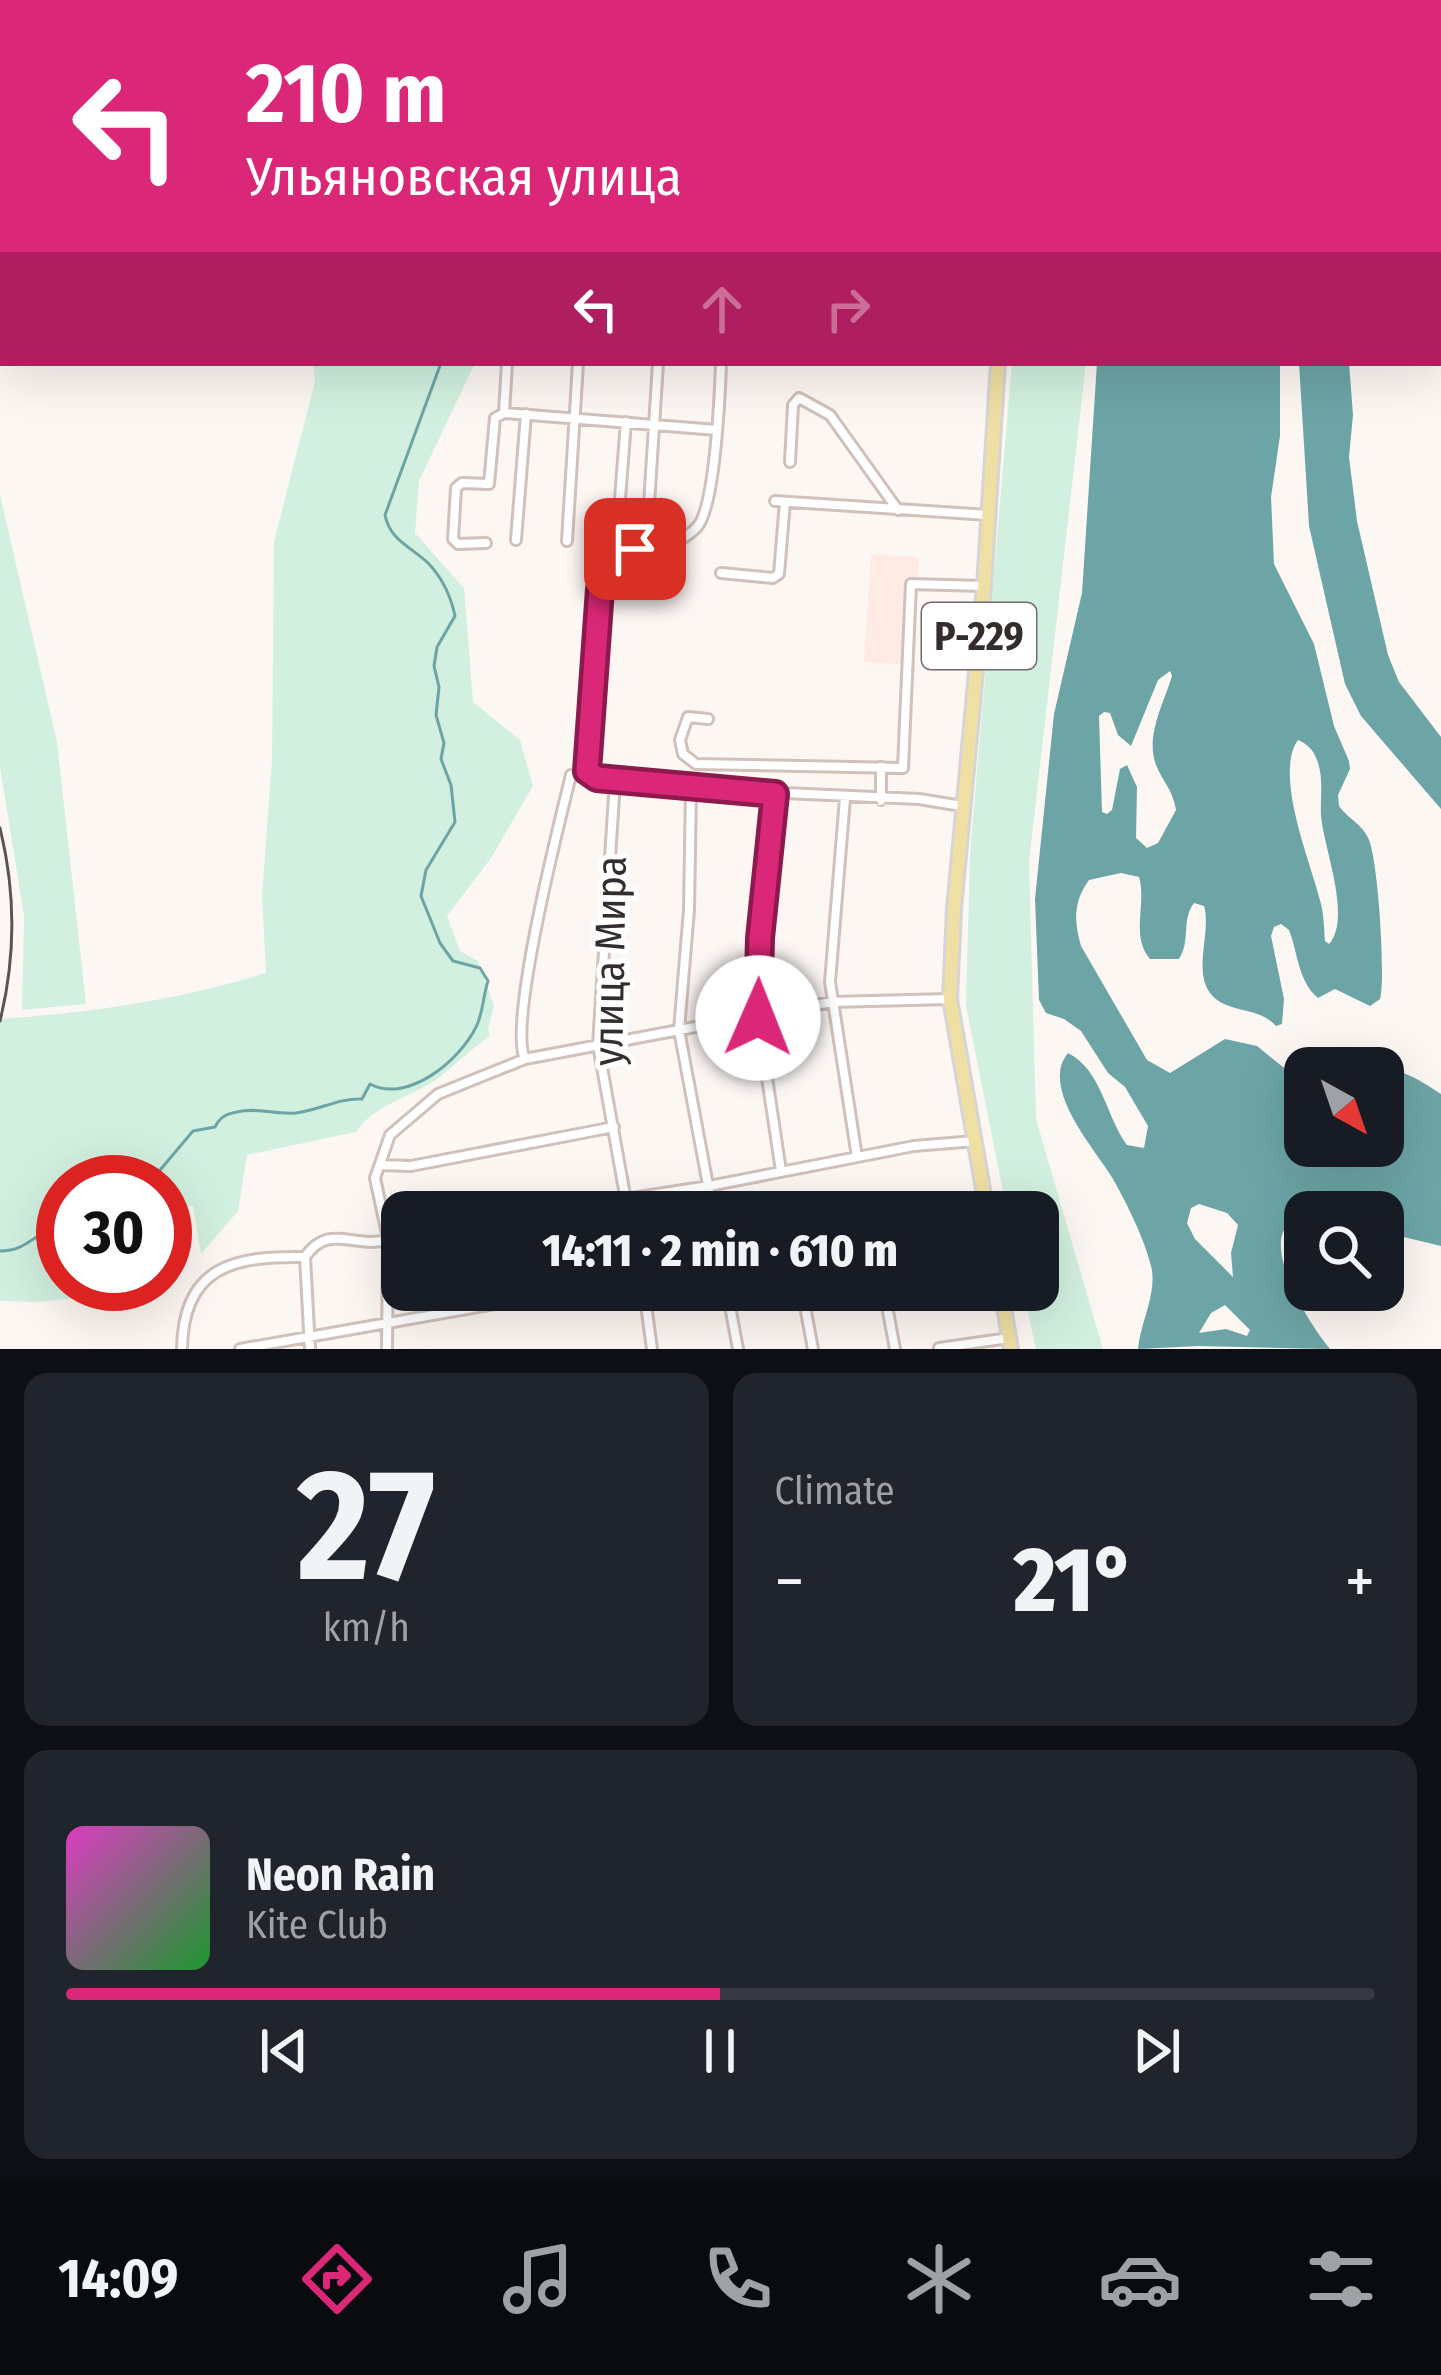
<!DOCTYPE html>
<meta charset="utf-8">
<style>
body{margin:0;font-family:"Fira Sans Condensed",sans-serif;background:#20242c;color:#f1f3f6;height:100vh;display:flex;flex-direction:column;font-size:45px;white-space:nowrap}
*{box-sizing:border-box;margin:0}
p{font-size:39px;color:#9ea1a6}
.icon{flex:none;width:66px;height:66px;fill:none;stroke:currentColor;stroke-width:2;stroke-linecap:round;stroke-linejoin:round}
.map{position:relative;height:1349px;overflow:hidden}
.panel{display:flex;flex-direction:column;gap:24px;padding:24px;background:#0d0f14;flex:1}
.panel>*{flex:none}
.banner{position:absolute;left:0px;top:0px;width:1443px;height:366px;box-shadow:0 12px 48px #0002;background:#db2777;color:#fff;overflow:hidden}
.needle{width:78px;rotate:140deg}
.fabs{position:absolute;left:1284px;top:1047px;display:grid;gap:24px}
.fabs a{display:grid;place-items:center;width:120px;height:120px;border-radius:24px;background:#171b24;box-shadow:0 12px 48px #0002;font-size:60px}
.speed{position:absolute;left:36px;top:1155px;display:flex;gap:24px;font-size:60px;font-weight:700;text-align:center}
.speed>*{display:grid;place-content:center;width:156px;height:156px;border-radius:50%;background:#171b24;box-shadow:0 12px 48px #0002;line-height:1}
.speed .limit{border:18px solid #d22;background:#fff;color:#111}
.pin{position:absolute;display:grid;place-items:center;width:102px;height:102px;color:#fff;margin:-51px;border-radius:24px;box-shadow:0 6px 18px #0006}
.me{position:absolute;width:132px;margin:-66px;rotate:1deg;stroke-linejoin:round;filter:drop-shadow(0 0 9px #0008)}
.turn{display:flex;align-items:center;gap:42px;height:252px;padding:0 48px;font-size:54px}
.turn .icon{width:156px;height:156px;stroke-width:2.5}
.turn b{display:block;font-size:84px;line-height:102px}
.lanes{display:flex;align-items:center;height:114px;padding:0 48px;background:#0003;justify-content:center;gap:60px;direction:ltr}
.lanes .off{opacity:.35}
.big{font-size:90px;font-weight:800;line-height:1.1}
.panel .widget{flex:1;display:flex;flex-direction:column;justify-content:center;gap:18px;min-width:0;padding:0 42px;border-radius:24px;background:#20242c}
.panel .dial{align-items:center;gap:0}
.dial b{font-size:156px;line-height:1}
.song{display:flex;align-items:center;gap:36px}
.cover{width:144px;height:144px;border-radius:18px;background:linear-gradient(135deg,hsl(310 70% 55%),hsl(130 70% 35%))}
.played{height:12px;border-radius:6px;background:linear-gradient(90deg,#db2777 50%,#363941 50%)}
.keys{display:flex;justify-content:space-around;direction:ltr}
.heat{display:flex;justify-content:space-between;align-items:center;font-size:66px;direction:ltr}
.panel .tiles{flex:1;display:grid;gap:24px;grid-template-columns:1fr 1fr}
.widget:last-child{grid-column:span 2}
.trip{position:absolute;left:381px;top:1191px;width:678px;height:120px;border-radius:24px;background:#171b24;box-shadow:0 12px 48px #0002;font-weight:800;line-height:120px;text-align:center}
.dock{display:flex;height:192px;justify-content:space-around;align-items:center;background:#090b0e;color:#9ea1a6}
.dock .icon{width:84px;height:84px}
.dock .active{color:#db2777}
.dock b{font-size:54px;color:#f1f3f6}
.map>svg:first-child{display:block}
</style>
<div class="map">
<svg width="1441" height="1349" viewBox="0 0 1441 1349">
<rect width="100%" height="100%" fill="#fdf7f4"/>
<!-- built -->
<path fill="#ffebe3" d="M871 554 919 557 913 665 864 662Z"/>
<!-- green -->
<path fill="#d2f0df" d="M313 363H475L419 481 415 533 464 588 473 702 520 740 533 786 491 858 447 916 460 951 478 961 494 1006 488 1029 490 1036C471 1049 455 1065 437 1079 412 1097 373 1105 356 1132L247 1155 238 1211 201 1254 193 1206 165 1207V1182H63V1284H150L146 1291 36 1302 0 1301V1019C88 1013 181 1000 266 973L262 896 272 760 274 542 315 381Z
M1012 363H1086L1029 862 1036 1119 1103 1349H1036L1023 1290H1038V1212H1007L966 1006 970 853Z
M0 495 57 742 86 1004 22 1010 24 916 0 767Z"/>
<!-- water -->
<path fill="#6da5a6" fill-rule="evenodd" d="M1097 363H1280V436L1271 497 1274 564 1314 644 1334 726 1349 761 1350 769 1338 795 1339 806C1348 819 1363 824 1369 840 1378 861 1386 977 1380 999L1370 1006 1335 989 1318 998C1298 981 1298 953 1289 930L1281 924 1274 927 1271 936 1284 999 1282 1024 1276 1026C1260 1009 1243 1013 1224 1004 1185 985 1213 936 1204 906L1194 903C1181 920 1191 941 1179 959H1150C1130 936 1147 904 1139 877L1121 873 1089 880C1073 902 1074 921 1081 946L1147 1060 1170 1073 1225 1039 1257 1046 1305 1085V1146H1383V1068H1378H1380C1403 1069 1421 1081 1441 1094V1246L1383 1232V1212H1305V1225L1284 1230C1269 1258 1310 1325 1330 1349L1198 1346 1138 1349C1140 1323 1158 1292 1151 1266 1144 1238 1127 1204 1113 1179 1095 1149 1039 1088 1068 1053 1102 1070 1106 1117 1127 1145L1144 1148 1148 1126 1125 1087 1108 1073 1081 1031 1064 1019 1046 1013 1039 1000 1035 899 1054 714 1082 593ZM1170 671 1172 676C1164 703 1145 736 1156 765 1163 782 1173 790 1176 810L1158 843 1147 848 1136 838 1137 787 1127 765 1120 769 1112 810 1107 814 1102 812 1099 716 1104 712 1110 713 1118 735 1131 746 1158 680ZM1298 740C1307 744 1313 749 1317 760 1324 778 1320 797 1321 816 1324 849 1352 918 1329 944L1325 941C1324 929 1324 916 1321 904 1312 865 1273 775 1298 740ZM1199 1204 1227 1213 1238 1225 1231 1253 1233 1277 1195 1239 1187 1223 1191 1208ZM1225 1305 1250 1330 1247 1336 1226 1329 1199 1333 1211 1313Z
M1299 363H1349L1353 415 1349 457 1357 521 1388 655 1399 682 1441 737V809L1361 716 1345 684 1309 526Z"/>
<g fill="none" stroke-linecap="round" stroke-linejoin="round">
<!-- stream -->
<path stroke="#6da5a6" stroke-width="3" d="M150 1182 193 1131 215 1127C220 1117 226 1114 237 1112 257 1107 276 1115 296 1113 320 1110 338 1098 362 1099L370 1084C408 1104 460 1060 476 1027 483 1014 483 996 488 981L480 968 453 961 440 943 421 896 426 870 455 822 451 785 441 759 444 743 436 715 439 687 434 666 437 647 455 616C451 597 443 579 429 564 412 547 390 541 385 515L441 363
M0 1251C30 1251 36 1229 63 1226"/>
<!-- street casing -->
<g stroke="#d0c1ba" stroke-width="14">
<path id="street" d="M497 3 498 0
M578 3V0
M711 3V0
M504 413 717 430
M504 413 507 363
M790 462 793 405 799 398 830 415 898 510
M775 501 989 515
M619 511 626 422
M648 520 658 363
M516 540 526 414
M567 541 578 363
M486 543 458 544 453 539 456 488 462 483 489 484 495 418 504 413
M721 573 773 578 779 574 785 502
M708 719 688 717 680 740 683 754 696 764 903 768 911 584 983 586
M593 776 586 764 600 589C629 528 668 559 697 527 715 508 720 394 721 363
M615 780 598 1045 628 1212
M691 788 689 910 679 1030 713 1212
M775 794 760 938 758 1018 781 1171
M845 798 830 982 857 1157
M881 800V767
M525 1059C508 1024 559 824 571 775L718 790 919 799 962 806
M380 1165 411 1166 614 1127
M541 1212 709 1186 914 1146 975 1141
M305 1257 310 1349
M644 1290 652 1349
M727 1290 738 1349
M802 1290 813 1349
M884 1290 895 1349
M939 1348 1009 1338
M182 1349C183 1266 234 1256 305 1257 324 1229 343 1241 371 1242 381 1242 391 1239 402 1237
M240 1349 575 1290
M387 1349 388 1239 375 1178 390 1135 438 1094 525 1059 679 1030 832 1002 949 999"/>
</g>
<!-- secondary casing -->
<g stroke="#d0c1ba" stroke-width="16">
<path id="secondary" d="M991 0 998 3"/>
</g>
<!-- primary casing -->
<g stroke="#d6d5d5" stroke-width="18">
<path id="primary" d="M1026 3V0
M987 1212 950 999 954 909 984 586 998 363
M1001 1290 1011 1349"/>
</g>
<!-- street -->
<use href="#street" stroke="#fff" stroke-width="8"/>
<!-- secondary -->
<use href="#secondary" stroke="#fff" stroke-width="10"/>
<!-- primary -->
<use href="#primary" stroke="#efdfa3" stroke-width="12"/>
<!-- rail -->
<path stroke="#5a5452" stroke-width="3" d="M0 828C16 893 16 956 0 1021"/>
</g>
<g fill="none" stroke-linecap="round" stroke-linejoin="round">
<!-- route casing -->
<g stroke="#8e194d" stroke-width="30">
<path id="route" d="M635 549 609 571 600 589 587 771 597 778 775 794 760 938 758 1018"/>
</g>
<!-- route -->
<use href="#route" stroke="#db2777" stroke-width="21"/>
</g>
<g text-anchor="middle" stroke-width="10" stroke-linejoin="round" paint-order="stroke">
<!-- shield labels -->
<rect fill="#fff" stroke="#706c6b" stroke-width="3" x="922" y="603" width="114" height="66" rx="9"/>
<g font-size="39" font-weight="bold" fill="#332d2b">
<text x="979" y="650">Р-229</text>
</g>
<!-- street labels -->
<g font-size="42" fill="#332d2b" stroke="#fff">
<text transform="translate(609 961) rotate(-89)" y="15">улица Мира</text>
</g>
</g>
</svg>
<div class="fabs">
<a><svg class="needle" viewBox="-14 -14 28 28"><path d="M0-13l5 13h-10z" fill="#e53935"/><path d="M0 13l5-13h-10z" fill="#9ea1a6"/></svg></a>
<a><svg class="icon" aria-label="search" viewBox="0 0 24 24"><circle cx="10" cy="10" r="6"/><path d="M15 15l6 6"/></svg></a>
</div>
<div class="speed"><div class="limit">30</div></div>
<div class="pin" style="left:635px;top:549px;background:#d93025"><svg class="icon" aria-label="arrive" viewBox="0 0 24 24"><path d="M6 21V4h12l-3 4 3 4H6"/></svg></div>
<svg class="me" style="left:758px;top:1018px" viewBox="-20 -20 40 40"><circle r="19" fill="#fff"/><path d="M0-13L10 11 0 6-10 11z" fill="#db2777"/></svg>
<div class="trip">14:11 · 2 min · 610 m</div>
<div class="banner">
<div class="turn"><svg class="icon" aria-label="left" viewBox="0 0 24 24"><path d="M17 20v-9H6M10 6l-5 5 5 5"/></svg><div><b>210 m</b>Ульяновская улица</div></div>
<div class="lanes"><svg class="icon" aria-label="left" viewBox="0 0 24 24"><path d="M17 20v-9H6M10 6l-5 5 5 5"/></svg><svg class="icon off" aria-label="ahead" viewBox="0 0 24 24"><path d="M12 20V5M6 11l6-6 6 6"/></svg><svg class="icon off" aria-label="right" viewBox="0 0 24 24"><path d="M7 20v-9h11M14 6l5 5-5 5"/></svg></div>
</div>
</div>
<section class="panel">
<div class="tiles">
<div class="widget dial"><b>27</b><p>km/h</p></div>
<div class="widget"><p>Climate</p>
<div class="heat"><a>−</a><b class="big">21°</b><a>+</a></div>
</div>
<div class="widget">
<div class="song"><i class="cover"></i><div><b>Neon Rain</b><p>Kite Club</p></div></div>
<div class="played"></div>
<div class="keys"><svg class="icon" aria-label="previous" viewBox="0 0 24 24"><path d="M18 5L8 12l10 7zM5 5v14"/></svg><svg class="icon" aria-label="pause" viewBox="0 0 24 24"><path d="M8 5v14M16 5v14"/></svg><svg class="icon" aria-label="next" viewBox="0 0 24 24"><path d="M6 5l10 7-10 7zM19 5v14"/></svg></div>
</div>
</div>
</section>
<nav class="dock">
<b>14:09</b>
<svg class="icon active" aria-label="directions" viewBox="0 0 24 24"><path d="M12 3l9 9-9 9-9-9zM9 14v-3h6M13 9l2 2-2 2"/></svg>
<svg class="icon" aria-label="music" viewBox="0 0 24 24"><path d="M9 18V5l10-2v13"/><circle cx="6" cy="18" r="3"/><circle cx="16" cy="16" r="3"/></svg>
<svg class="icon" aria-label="phone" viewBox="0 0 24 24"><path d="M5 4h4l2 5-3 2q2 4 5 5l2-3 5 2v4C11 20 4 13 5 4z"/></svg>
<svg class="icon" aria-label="climate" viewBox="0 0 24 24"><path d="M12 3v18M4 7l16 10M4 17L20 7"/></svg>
<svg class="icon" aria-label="car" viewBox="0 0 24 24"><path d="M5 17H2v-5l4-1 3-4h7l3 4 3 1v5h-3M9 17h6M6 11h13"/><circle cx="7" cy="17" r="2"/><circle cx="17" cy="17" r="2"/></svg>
<svg class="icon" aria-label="filters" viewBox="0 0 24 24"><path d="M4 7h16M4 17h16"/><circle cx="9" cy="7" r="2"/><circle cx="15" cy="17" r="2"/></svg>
</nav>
